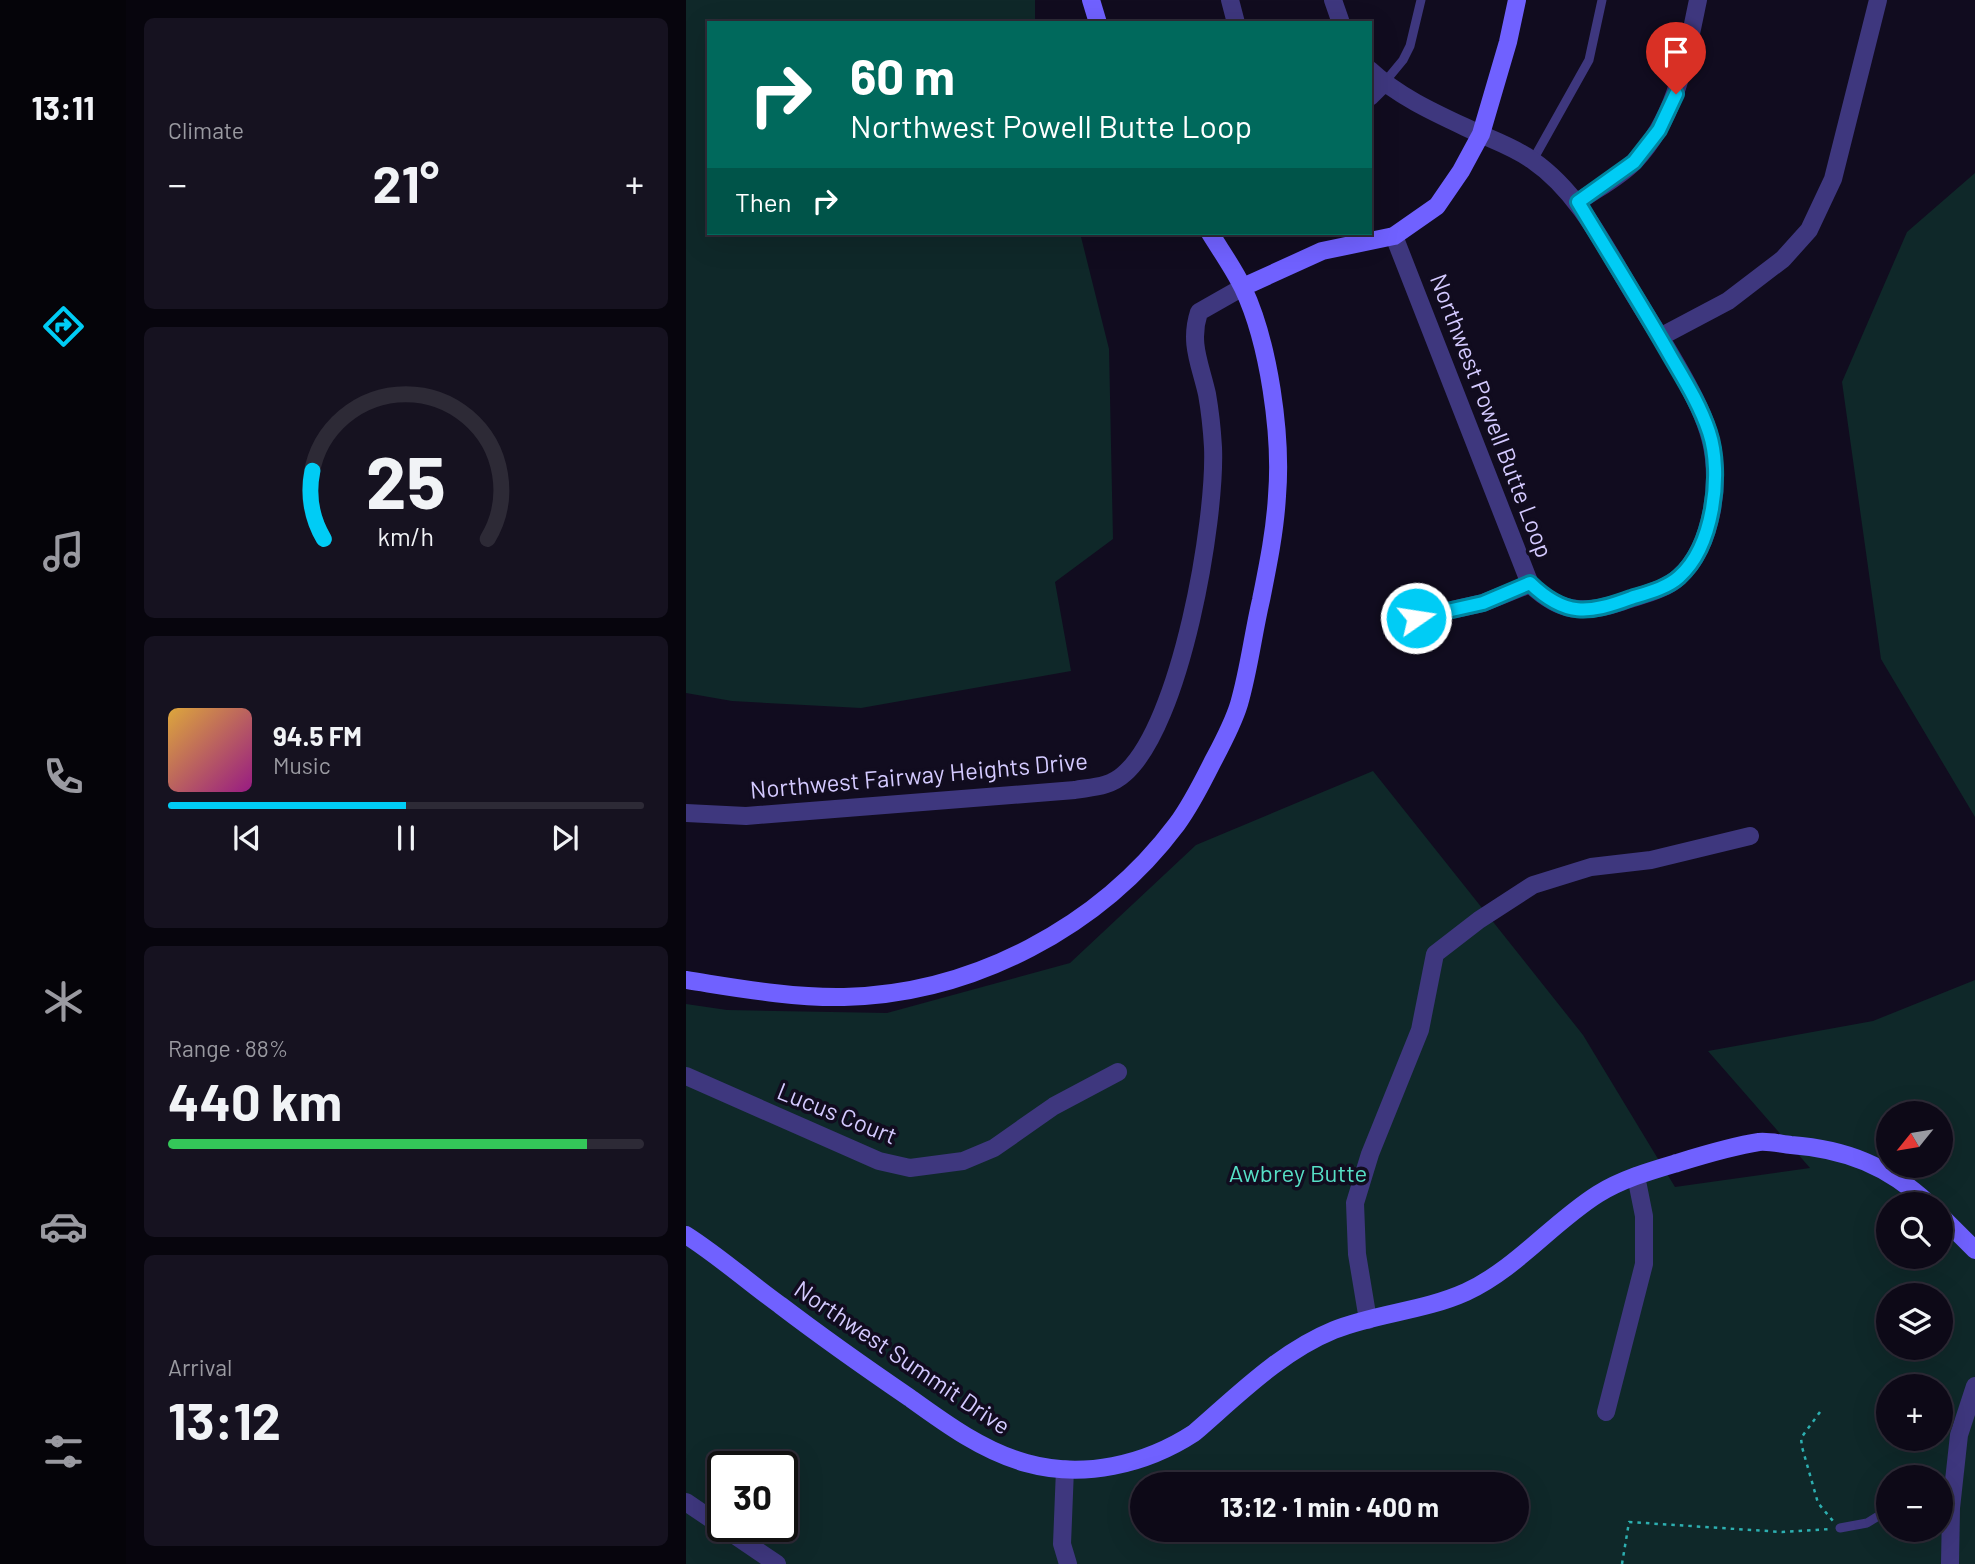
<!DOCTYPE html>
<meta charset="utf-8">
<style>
body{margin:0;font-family:Barlow,sans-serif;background:#161220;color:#f1f3f6;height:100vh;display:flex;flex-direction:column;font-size:26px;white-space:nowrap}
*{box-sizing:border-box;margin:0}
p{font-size:23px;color:#9a9aa1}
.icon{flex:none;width:38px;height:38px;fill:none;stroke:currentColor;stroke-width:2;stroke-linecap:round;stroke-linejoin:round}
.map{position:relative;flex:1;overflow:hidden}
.sheet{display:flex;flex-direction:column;gap:18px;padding:18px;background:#07050d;width:560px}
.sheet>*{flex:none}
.banner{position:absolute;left:21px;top:21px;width:665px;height:214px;border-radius:0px;box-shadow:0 7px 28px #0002,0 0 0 2px #2d2a36;background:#00695c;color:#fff;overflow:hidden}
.needle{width:46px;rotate:240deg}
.controls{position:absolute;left:1190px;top:1101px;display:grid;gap:14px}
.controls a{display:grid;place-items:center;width:77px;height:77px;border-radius:50%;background:#0d0917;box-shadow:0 7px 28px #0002,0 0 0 2px #2d2a36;font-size:35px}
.speed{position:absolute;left:21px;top:1451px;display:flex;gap:14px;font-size:35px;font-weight:700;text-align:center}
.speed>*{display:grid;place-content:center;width:91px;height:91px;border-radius:50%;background:#0d0917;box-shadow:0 7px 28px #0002,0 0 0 2px #2d2a36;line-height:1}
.speed .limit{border:4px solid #111;border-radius:10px;background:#fff;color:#111}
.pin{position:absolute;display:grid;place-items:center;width:60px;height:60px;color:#fff;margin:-72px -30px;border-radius:50% 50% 50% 0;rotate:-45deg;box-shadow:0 0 7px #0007}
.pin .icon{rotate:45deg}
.me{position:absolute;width:77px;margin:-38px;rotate:77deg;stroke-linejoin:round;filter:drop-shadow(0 0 5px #0008)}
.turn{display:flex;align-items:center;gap:24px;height:147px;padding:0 28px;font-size:32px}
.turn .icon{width:91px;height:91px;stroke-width:2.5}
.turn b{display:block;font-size:49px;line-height:60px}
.then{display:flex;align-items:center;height:66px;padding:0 28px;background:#0003;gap:14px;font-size:26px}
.big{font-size:52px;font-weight:700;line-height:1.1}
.sheet .widget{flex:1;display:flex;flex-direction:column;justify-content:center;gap:10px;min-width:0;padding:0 24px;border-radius:10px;background:#161220}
.sheet .dial{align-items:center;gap:0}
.dial svg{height:182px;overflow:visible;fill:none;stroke:#2d2a36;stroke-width:7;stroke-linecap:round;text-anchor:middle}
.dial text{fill:#f1f3f6;stroke:none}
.song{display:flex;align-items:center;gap:21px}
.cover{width:84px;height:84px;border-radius:10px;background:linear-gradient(135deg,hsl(40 70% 55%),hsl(310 70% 35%))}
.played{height:7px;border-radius:4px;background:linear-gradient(90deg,#00ccf5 50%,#2d2a36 50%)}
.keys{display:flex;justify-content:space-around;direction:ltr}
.heat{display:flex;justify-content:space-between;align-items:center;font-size:38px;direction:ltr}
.charge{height:10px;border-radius:5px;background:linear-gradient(90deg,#34c759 88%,#2d2a36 0)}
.trip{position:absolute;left:444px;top:1472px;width:399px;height:70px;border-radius:35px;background:#0d0917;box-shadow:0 7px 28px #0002,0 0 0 2px #2d2a36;font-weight:700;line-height:70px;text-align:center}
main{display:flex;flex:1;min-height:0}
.dock{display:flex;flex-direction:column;width:126px;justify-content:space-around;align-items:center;background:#050409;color:#9a9aa1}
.dock .icon{width:49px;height:49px}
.dock .active{color:#00ccf5}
.dock b{font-size:32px;color:#f1f3f6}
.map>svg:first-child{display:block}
</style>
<main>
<nav class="dock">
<b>13:11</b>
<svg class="icon active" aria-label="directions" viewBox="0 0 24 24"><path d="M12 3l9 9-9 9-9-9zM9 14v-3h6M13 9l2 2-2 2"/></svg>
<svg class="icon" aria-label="music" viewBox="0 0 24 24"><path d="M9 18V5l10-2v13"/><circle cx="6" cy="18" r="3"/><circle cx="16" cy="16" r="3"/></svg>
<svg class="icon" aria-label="phone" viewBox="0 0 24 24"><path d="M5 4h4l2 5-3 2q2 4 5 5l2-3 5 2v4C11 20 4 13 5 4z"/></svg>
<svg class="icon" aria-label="climate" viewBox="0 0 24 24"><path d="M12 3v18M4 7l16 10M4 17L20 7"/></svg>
<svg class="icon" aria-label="car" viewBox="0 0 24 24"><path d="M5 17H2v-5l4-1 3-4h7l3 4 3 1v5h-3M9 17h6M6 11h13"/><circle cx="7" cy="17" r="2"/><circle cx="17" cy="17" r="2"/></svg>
<svg class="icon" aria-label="filters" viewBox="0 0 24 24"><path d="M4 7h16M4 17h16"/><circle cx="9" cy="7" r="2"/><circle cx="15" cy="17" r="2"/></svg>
</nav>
<section class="sheet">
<div class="widget"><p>Climate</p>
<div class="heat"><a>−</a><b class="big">21°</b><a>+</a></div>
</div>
<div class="widget dial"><svg viewBox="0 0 100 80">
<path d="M14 69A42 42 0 1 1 86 69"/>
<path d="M14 69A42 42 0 0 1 9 39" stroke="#00ccf5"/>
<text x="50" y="56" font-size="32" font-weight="700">25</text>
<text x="50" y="72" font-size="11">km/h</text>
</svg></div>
<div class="widget">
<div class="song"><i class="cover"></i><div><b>94.5 FM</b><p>Music</p></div></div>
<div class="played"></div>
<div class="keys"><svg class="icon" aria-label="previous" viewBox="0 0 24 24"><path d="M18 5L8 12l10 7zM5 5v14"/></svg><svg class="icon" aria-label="pause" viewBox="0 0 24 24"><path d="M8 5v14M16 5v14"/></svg><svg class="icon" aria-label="next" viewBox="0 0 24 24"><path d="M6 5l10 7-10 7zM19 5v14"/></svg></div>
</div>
<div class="widget"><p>Range · 88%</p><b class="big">440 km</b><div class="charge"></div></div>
<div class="widget"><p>Arrival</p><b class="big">13:12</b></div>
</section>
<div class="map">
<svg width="1289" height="1564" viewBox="0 0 1289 1564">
<rect width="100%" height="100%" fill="#110c1f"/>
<!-- green -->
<path fill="#0f2829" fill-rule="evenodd" d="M0 0H349V23H23V233H394L423 349 427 539 369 582 385 671 175 708 46 701 0 693Z
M1289 173V817L1195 659 1156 382 1221 232Z
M687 771 897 1035 989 1187 1124 1168 1022 1051 1187 1021 1289 980V1564H0V1004L41 1010 201 1013 384 963 510 845ZM1202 1113H1255V1166H1202ZM1202 1204H1255V1256H1202ZM1202 1295H1255V1348H1202ZM1202 1386H1255V1438H1202ZM37 1466H96V1526H37ZM1202 1477H1255V1530H1202ZM457 1484H831V1530H457Z"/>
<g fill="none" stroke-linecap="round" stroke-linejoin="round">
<!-- path -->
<path stroke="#2dafb0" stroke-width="2.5" stroke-dasharray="3.5 5" stroke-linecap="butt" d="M1134 1412 1115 1438 1116 1447 1132 1503 1147 1521
M936 1564 943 1522 1096 1532 1144 1529"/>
<!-- lane -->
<path stroke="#3e377e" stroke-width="9" d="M698 83 717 60 724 46 735 0
M847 160 903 60 916 0
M1154 1528 1181 1523 1202 1510"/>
<!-- street -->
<path stroke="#3e377e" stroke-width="18" d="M544 0 550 23
M647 0 655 23
M684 70C715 99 756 116 794 134 812 142 829 148 846 160 894 193 920 249 950 298 970 331 992 364 1009 399 1018 417 1026 438 1028 459 1032 497 1023 550 993 577 978 591 954 595 935 602 897 615 873 612 844 584L708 236
M684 97 698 83
M892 202C910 189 934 177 949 161 991 117 1000 57 1012 0
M974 337 1042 301 1097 259 1123 230 1147 179 1192 0
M730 618 797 603 844 584
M0 813 60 816 389 790C406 787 424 787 438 774 495 725 530 521 527 447 526 430 524 411 521 394 514 363 503 343 513 312L557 287
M0 1076 193 1161 224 1168 277 1161 308 1148 368 1106 432 1072
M682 1320 671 1254 669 1203 684 1154 734 1030 749 954 793 920 847 885 905 867 965 860 1064 836
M920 1412 958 1264V1216L950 1176
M379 1469 376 1544 382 1564
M0 1502 91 1564
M1264 1564 1265 1508 1273 1435 1289 1386"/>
<!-- secondary -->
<path stroke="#7061ff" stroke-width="18" d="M405 0 412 23
M557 287 636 251 708 236 751 206 775 171 795 134 822 42 831 0
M0 980C52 988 105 998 158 997 287 994 414 927 491 824 505 805 516 783 526 763 536 744 547 724 553 704 563 670 567 634 575 600 582 565 589 531 591 496 596 435 583 343 557 288 548 269 535 251 524 233
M1255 1216 1289 1250
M0 1235C33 1256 62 1282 94 1305 136 1337 180 1368 224 1398 260 1424 297 1451 340 1463 397 1479 459 1465 508 1433 551 1396 594 1352 648 1330 691 1313 738 1311 780 1292 830 1269 866 1223 912 1194 936 1179 964 1171 991 1163 1017 1155 1046 1146 1073 1142 1083 1141 1095 1144 1105 1145 1160 1149 1202 1166 1243 1204"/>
</g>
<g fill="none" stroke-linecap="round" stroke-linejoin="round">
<!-- route casing -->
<g stroke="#00859f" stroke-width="18">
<path id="route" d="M730 618 797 603 844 583C879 617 902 614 945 598 961 593 981 588 993 577 1027 547 1037 474 1023 432 1014 405 999 381 985 357 955 304 923 254 892 202L948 162 973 130 990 94"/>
</g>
<!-- route -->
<use href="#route" stroke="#00ccf5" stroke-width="12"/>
</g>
<g text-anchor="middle" stroke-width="7" stroke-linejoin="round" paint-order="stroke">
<!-- street labels -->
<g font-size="24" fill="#d4caff" stroke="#110c1f">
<text transform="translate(805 416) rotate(69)" y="8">Northwest Powell Butte Loop</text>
<text transform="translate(233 776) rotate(-5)" y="8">Northwest Fairway Heights Drive</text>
<text transform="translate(151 1114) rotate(22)" y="8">Lucus Court</text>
<text transform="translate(216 1358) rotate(34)" y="8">Northwest Summit Drive</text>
</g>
<!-- park labels -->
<g font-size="24" fill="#56dfc6" stroke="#110c1f">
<text x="612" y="1182">Awbrey Butte</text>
</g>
</g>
</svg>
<div class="controls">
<a><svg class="needle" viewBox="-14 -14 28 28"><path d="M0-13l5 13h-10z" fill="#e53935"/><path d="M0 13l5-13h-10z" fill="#9a9aa1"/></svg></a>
<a><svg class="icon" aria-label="search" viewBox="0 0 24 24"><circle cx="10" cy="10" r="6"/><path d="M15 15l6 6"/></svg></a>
<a><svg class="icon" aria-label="layers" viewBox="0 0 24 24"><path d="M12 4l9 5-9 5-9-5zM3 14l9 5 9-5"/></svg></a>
<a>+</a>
<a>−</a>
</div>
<div class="speed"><div class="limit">30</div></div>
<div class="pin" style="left:990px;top:94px;background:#d93025"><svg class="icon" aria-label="arrive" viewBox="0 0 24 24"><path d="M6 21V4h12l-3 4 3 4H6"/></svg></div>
<svg class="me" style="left:730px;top:618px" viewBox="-20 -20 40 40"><circle r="17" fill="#00ccf5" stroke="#fff" stroke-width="3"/><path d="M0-11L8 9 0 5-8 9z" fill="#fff"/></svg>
<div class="trip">13:12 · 1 min · 400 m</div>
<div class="banner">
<div class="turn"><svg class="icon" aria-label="right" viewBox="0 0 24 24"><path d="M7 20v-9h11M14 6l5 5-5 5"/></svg><div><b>60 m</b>Northwest Powell Butte Loop</div></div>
<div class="then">Then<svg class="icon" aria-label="right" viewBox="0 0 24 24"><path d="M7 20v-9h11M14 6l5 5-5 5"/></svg></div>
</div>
</div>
</main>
